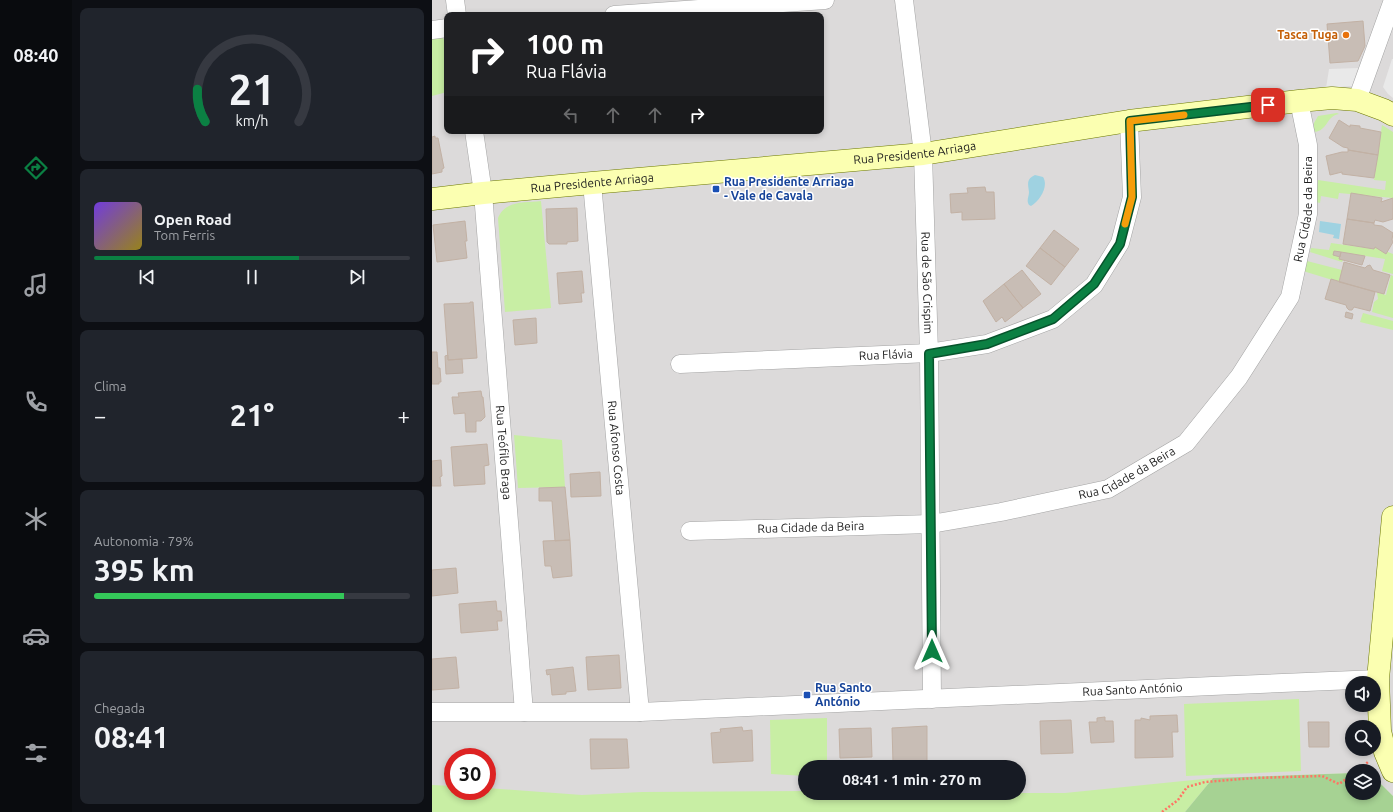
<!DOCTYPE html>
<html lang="pt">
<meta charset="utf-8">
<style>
body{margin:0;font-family:Ubuntu,sans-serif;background:#20242c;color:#f1f3f6;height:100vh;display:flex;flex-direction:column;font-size:15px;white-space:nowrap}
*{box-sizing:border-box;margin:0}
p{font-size:13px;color:#9ea1a6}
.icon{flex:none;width:22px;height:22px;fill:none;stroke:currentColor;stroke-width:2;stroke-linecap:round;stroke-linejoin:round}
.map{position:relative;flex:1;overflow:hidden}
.panel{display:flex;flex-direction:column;gap:8px;padding:8px;background:#0d0f14;width:360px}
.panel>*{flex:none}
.guide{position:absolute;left:12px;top:12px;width:380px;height:122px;border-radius:8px;box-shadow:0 2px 6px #0003;background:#202124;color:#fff;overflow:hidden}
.fabs{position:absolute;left:913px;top:676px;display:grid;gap:8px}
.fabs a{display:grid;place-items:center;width:36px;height:36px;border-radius:50%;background:#171b24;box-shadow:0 2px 6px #0003;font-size:20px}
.speed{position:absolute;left:12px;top:748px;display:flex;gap:8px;font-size:20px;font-weight:700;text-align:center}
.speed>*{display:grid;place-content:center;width:52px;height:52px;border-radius:50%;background:#171b24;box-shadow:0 2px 6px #0003;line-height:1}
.speed .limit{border:6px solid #d22;background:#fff;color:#111}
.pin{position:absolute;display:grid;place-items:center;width:34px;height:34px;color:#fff;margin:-17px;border-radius:8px;box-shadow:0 2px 6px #0006}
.me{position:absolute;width:44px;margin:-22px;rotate:0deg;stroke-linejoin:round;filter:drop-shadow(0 0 3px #0008)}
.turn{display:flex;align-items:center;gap:14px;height:84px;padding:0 16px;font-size:18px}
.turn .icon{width:52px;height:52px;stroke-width:2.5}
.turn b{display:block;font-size:28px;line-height:34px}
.lanes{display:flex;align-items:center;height:38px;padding:0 16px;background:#0003;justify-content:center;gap:20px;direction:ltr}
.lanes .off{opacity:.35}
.big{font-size:30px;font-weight:600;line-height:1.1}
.panel .widget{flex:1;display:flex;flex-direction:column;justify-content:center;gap:6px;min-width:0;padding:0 14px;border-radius:8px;background:#20242c}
.panel .dial{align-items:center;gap:0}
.dial svg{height:104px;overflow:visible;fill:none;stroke:#363941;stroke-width:7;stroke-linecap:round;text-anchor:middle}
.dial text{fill:#f1f3f6;stroke:none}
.song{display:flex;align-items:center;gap:12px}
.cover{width:48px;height:48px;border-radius:6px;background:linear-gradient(135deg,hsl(260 70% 55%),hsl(50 70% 35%))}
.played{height:4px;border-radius:2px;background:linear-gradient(90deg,#0b8043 65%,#363941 65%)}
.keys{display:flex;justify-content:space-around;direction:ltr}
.heat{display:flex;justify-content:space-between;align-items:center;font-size:22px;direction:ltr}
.charge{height:6px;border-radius:3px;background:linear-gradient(90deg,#34c759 79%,#363941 0)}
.trip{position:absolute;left:366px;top:760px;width:228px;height:40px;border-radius:20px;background:#171b24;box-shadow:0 2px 6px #0003;font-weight:600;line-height:40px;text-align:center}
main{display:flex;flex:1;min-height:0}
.dock{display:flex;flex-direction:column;width:72px;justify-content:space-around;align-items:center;background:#090b0e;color:#9ea1a6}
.dock .icon{width:28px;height:28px}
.dock .current{color:#0b8043}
.dock b{font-size:18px;color:#f1f3f6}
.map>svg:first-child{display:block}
</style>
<main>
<nav class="dock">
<b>08:40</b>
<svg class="icon current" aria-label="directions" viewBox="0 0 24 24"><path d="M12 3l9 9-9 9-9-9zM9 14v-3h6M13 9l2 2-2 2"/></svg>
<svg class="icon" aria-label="music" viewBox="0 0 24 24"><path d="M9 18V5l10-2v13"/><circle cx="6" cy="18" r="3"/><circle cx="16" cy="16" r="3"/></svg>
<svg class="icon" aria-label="phone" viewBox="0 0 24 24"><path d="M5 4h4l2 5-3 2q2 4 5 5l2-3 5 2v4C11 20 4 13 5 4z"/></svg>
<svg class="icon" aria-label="climate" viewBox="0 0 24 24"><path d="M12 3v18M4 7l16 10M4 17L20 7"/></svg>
<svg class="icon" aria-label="car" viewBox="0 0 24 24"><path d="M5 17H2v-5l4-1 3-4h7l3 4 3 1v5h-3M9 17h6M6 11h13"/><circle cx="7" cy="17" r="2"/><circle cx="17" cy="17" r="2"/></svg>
<svg class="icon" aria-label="filters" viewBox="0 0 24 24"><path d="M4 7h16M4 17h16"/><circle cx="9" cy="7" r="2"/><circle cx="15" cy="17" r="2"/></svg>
</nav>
<section class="panel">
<div class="widget dial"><svg viewBox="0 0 100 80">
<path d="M14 69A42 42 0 1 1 86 69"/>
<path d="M14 69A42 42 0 0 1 8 44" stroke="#0b8043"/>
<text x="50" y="56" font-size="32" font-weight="700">21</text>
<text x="50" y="72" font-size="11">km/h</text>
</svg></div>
<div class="widget">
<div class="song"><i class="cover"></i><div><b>Open Road</b><p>Tom Ferris</p></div></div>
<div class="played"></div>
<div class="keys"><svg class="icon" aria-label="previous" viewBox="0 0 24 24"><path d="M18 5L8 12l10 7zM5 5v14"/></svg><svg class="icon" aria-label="pause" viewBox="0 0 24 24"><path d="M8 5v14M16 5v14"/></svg><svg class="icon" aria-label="next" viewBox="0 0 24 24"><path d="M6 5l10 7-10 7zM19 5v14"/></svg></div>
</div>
<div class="widget"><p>Clima</p>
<div class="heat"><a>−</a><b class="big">21°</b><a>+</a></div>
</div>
<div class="widget"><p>Autonomia · 79%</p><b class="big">395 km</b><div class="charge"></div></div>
<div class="widget"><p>Chegada</p><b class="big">08:41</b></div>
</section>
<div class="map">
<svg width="961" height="812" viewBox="0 0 961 812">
<rect width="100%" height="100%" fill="#f0ebe2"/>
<!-- residential -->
<path fill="#dcdada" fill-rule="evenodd" d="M0 0H961V796L942 777V771H920V773L781 778 753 812H0ZM15 15H389V131H15ZM920 683H942V705H920ZM920 727H942V749H920ZM21 757H55V791H21ZM373 767H587V793H373Z"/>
<!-- grass -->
<path fill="#c8eea4" d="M5 33 14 41 15 92 0 96V34Z
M905 113 907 114C894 116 896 131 882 132V123L886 116Z
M950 125 961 132V198L907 193 906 199 889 196 888 203 884 202 886 180 953 190 954 181 942 180Z
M109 201 119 308 73 312 66 218C73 200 93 203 109 201Z
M899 243 942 249 943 247 961 254V274L950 271 953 259 902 251 911 260 910 262 878 252 879 248 897 250Z
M875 261 910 270 907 282 871 271Z
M959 275 961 276V318L940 312 942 302 946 299 945 292 954 295Z
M931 313 961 321V330L928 322Z
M82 435 130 440 133 487 86 488Z
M867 699 869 771 754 776 752 704Z
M395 718V767H373V776L339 774 338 720Z
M781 778 753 812H0V785L21 786V791H55V788L150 795 210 792 373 791V793H633Z"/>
<!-- forest -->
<path fill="#a6d293" d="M920 773V793H942V777L961 796V812H753L781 778Z"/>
<!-- parking -->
<path fill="#e9e9e9" d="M960 59H961V98L956 94 951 87Z
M926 68 920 86 894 88 897 69Z"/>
<!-- water -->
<path fill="#9fd2e1" d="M603 175 611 177C617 186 608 201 599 206L597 205C594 200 597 197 597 192 596 184 594 179 603 175Z
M888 221 909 224 907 239 901 238 902 235 887 232Z"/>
<!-- building -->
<path fill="#c8bdb5" stroke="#c2b1a4" d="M931 21 933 46 926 61 898 63 895 24Z
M907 120 918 127V125L928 126V128L949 132 946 155 916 150V148L911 147 897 138Z
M3 136V138H6L12 168 10 169V172L0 174V137Z
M916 150 946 155 942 178 910 174V172L898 175 894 156 910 152H916Z
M553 187 554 192H562L563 219 530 220V212L519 213 518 194 536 193 535 188Z
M919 193 950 198 949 202 961 198V219L951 222 943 220 942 223 915 219Z
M145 208 146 241 135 242V244H117L115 242 114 209Z
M915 219 942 223V225L950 226 961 233 960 240 961 242 954 254 943 247 942 249 911 244Z
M33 221 35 241H33L35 258 5 262 1 225Z
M622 230 647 249 633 267 608 248Z
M608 248 633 267 619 285 594 266Z
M902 251 909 252 908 257 901 255Z
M909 252 933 256 930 265 907 259Z
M912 262 933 268 935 266 938 265 941 270 958 275 952 294 907 282Z
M590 270 609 294 591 308 572 284Z
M150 271 152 293H149L150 302 127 304 125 273Z
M899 279 943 292 938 311 922 307 920 310H917L915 308 914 305 893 299Z
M572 284 591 308 573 322 570 317 564 322 551 301Z
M38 302H41L45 358 16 360 12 304 38 303Z
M914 312 921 314 920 319 913 317Z
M104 318 105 343 83 345 81 320Z
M0 352H5L6 368H8L9 382H7V384H0Z
M16 355V360L30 359 31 373 14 374 13 356Z
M49 391 50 397H51L53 417 49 421H44V432H34L33 413 22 414 20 397H27L26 393Z
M55 444 57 465 52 466 53 484 22 486 19 447Z
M9 460 10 476 8 477 9 486H0V461Z
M168 472 169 496 139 497 138 474Z
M133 487 138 540 123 541 120 501H107V488Z
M138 540 140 576 121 578 119 566H113L111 541Z
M24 568 26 593 0 596V570Z
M64 601 65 611H69L70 621H65L66 630 29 633 27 604Z
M187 655 189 688 156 690 154 657Z
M24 657 27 688 0 690V659Z
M141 667 144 691 134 692V694L120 695 118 674 115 675 114 670Z
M745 715 746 732H740L741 757 703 758V720H709V718L718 720V716Z
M673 717V721H681L682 742 659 743 657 722H665V718Z
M639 720 641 753 609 754 608 721Z
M876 722H897V747H877Z
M495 726V761L461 763 460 728Z
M310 727 311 731 320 730 321 761 281 763 279 733 289 732 288 729Z
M439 728 440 757 408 758 407 729Z
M158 739H195L197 768 159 769Z"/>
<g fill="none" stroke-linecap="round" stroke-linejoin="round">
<!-- street casing -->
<g stroke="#a4a4a4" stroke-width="19">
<g id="street">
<path d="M23 0 25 15"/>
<path id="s1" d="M472 0 491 154 497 353 500 699"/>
<path d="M182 15 393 0"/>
<path d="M0 30 15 28"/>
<path d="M925 100 961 0"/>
<path id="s2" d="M42 131 51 193 92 712"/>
<path id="s3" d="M160 183 208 712"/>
<path id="s4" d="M248 364 497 353 555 344 621 319 662 285 688 243 700 197 697 121"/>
<path id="s5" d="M258 531 499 524 569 512 676 489 754 443 807 377 858 297 876 214V145L867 101"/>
<path id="s6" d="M0 712H208L780 686 946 679"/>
</g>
</g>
<!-- secondary casing -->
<g stroke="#6c7900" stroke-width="23">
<g id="secondary">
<path id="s7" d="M0 199 51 193 160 183 491 154 697 121 867 101 900 98 925 100 952 110 961 115"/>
<path d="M961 517 946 679 948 731 953 752 961 771"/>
</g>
</g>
<!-- path -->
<path stroke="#ff7464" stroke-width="2.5" stroke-dasharray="2 2" stroke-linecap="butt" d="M925 771 936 762
M730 812 746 800 755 787 773 782 822 778 890 776 907 784 920 775"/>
<!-- street -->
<use href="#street" stroke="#fff" stroke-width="18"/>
<!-- secondary -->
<use href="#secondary" stroke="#fbffb1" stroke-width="22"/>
</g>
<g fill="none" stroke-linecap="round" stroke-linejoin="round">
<!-- route casing -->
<g stroke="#07532c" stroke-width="10">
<path id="route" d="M500 651 497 354 555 344 621 319 662 284 688 244 700 197 698 121 836 105"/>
</g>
<!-- route -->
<use href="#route" stroke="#0b8043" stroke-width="7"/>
<!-- slow -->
<path stroke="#f59e0b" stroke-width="7" d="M693 224 700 197 698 121 752 115"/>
</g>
<!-- markers -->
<circle fill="#e8710a" stroke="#fff" stroke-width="1.5" cx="914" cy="35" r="4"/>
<g fill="#1a4fb4" stroke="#fff" stroke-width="1.5">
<rect x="280" y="185" width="8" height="8" rx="2"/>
<rect x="371" y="691" width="8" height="8" rx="2"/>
</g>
<g text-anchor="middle" stroke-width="3" stroke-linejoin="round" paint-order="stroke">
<!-- food labels -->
<g font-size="12" font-weight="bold" fill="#c56008" stroke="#fff" text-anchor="end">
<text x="906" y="39">Tasca Tuga</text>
</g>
<!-- street labels -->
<g font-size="12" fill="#1d1d1d" stroke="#fff">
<text dy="4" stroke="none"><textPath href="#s7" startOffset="485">Rua Presidente Arriaga</textPath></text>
<text dy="4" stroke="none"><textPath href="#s7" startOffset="161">Rua Presidente Arriaga</textPath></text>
<text dy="4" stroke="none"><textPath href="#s5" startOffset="781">Rua Cidade da Beira</textPath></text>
<text dy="4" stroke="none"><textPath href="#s1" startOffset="284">Rua de São Crispim</textPath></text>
<text dy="4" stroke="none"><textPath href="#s4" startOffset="206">Rua Flávia</textPath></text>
<text dy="4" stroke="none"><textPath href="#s3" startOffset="266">Rua Afonso Costa</textPath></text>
<text dy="4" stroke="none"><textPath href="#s2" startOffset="323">Rua Teófilo Braga</textPath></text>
<text dy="4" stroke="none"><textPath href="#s5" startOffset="445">Rua Cidade da Beira</textPath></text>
<text dy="4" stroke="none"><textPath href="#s5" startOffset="121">Rua Cidade da Beira</textPath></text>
<text dy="4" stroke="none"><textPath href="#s6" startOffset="701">Rua Santo António</textPath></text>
</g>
<!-- transit labels -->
<g font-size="12" font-weight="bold" fill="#164399" stroke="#fff" text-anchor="start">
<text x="292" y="186">Rua Presidente Arriaga<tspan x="292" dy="14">- Vale de Cavala</tspan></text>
<text x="383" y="692">Rua Santo<tspan x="383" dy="14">António</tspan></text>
</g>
</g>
</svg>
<div class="fabs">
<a><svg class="icon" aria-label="sound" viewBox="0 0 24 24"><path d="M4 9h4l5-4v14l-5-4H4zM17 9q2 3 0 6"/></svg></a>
<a><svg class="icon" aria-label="search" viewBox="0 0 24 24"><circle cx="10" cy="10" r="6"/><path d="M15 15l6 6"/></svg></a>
<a><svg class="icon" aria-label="layers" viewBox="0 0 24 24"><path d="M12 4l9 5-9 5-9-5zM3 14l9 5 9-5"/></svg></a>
</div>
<div class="speed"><div class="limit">30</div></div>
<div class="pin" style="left:836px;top:105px;background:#d93025"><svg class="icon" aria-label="arrive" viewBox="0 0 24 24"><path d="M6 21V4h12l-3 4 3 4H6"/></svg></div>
<svg class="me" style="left:500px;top:651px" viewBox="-20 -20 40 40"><path d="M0-17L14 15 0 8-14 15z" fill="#0b8043" stroke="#fff" stroke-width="4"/></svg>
<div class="trip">08:41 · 1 min · 270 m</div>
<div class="guide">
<div class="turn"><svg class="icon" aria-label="right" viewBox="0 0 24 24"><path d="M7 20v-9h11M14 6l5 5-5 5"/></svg><div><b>100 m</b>Rua Flávia</div></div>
<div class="lanes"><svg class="icon off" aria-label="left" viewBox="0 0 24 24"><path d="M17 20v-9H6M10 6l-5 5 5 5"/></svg><svg class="icon off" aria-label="ahead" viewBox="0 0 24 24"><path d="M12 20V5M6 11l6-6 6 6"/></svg><svg class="icon off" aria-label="ahead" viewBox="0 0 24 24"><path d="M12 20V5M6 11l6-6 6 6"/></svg><svg class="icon" aria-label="right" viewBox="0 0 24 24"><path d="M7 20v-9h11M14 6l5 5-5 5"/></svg></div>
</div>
</div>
</main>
